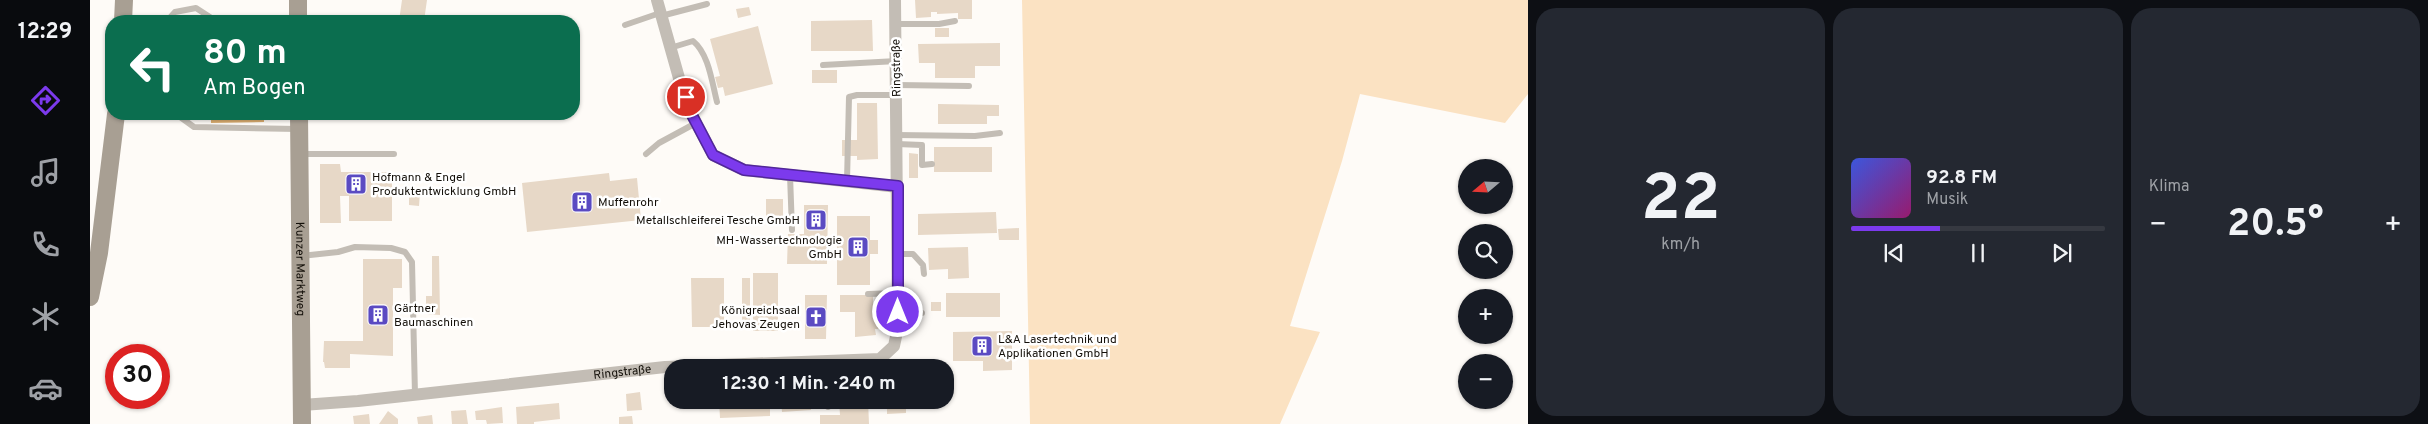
<!DOCTYPE html>
<html lang="de">
<meta charset="utf-8">
<style>
body{margin:0;font-family:Overpass,sans-serif;background:#242831;color:#f1f3f6;height:100vh;display:flex;flex-direction:column;font-size:19px;white-space:nowrap}
*{box-sizing:border-box;margin:0}
p{font-size:16px;color:#9ea1a6}
.icon{flex:none;width:28px;height:28px;fill:none;stroke:currentColor;stroke-width:2;stroke-linecap:round;stroke-linejoin:round}
.map{position:relative;flex:1;overflow:hidden}
.panel{display:flex;flex-direction:column;gap:8px;padding:8px;background:#0d0f14;width:900px}
.panel>*{flex:none}
.hud{position:absolute;left:15px;top:15px;width:475px;height:105px;border-radius:20px;box-shadow:0 1px 4px #0004;background:#0b6e4f;color:#fff;overflow:hidden}
.needle{width:32px;rotate:251deg}
.tools{position:absolute;left:1368px;top:159px;display:grid;gap:10px}
.tools a{display:grid;place-items:center;width:55px;height:55px;border-radius:50%;background:#171b24;box-shadow:0 1px 4px #0004;font-size:25px}
.speed{position:absolute;left:15px;top:344px;display:flex;gap:10px;font-size:25px;font-weight:700;text-align:center}
.speed>*{display:grid;place-content:center;width:65px;height:65px;border-radius:50%;background:#171b24;box-shadow:0 1px 4px #0004;line-height:1}
.speed .limit{border:8px solid #d22;background:#fff;color:#111}
.pin{position:absolute;display:grid;place-items:center;width:42px;height:42px;color:#fff;margin:-21px;border:2px solid #fff;border-radius:50%;box-shadow:0 1px 5px #0007}
.me{position:absolute;width:55px;margin:-28px;rotate:0deg;stroke-linejoin:round;filter:drop-shadow(0 0 4px #0008)}
.turn{display:flex;align-items:center;gap:18px;height:105px;padding:0 15px;font-size:22px}
.turn .icon{width:65px;height:65px;stroke-width:2.5}
.turn b{display:block;font-size:35px;line-height:42px}
.big{font-size:38px;font-weight:700;line-height:1.1}
.panel .card{flex:1;display:flex;flex-direction:column;justify-content:center;gap:8px;min-width:0;padding:0 18px;border-radius:20px;background:#242831}
.panel .dial{align-items:center;gap:0}
.dial b{font-size:65px;line-height:1}
.song{display:flex;align-items:center;gap:15px}
.cover{width:60px;height:60px;border-radius:8px;background:linear-gradient(135deg,hsl(230 70% 55%),hsl(320 70% 35%))}
.played{height:5px;border-radius:2px;background:linear-gradient(90deg,#7c3aed 35%,#363941 35%)}
.keys{display:flex;justify-content:space-around;direction:ltr}
.heat{display:flex;justify-content:space-between;align-items:center;font-size:28px;direction:ltr}
.panel .tiles{flex:1;display:grid;gap:8px;grid-template-columns:repeat(3,1fr)}
.trip{position:absolute;left:574px;top:359px;width:290px;height:50px;border-radius:20px;background:#171b24;box-shadow:0 1px 4px #0004;font-weight:700;line-height:50px;text-align:center}
main{display:flex;flex:1;min-height:0}
.menu{display:flex;flex-direction:column;width:90px;justify-content:space-around;align-items:center;background:#090b0e;color:#9ea1a6}
.menu .icon{width:35px;height:35px}
.menu .current{color:#7c3aed}
.menu b{font-size:22px;color:#f1f3f6}
.map>svg:first-child{display:block}
</style>
<main>
<nav class="menu">
<b>12:29</b>
<svg class="icon current" aria-label="directions" viewBox="0 0 24 24"><path d="M12 3l9 9-9 9-9-9zM9 14v-3h6M13 9l2 2-2 2"/></svg>
<svg class="icon" aria-label="music" viewBox="0 0 24 24"><path d="M9 18V5l10-2v13"/><circle cx="6" cy="18" r="3"/><circle cx="16" cy="16" r="3"/></svg>
<svg class="icon" aria-label="phone" viewBox="0 0 24 24"><path d="M5 4h4l2 5-3 2q2 4 5 5l2-3 5 2v4C11 20 4 13 5 4z"/></svg>
<svg class="icon" aria-label="climate" viewBox="0 0 24 24"><path d="M12 3v18M4 7l16 10M4 17L20 7"/></svg>
<svg class="icon" aria-label="car" viewBox="0 0 24 24"><path d="M5 17H2v-5l4-1 3-4h7l3 4 3 1v5h-3M9 17h6M6 11h13"/><circle cx="7" cy="17" r="2"/><circle cx="17" cy="17" r="2"/></svg>
</nav>
<div class="map">
<svg width="1438" height="424" viewBox="0 0 1438 424">
<rect width="100%" height="100%" fill="#fefbf7"/>
<!-- green -->
<path fill="#fbe2c2" d="M932 0H1438V94L1415 123 1270 94 1252 161 1200 326 1230 332 1190 424H940Z"/>
<!-- water -->
<path fill="#ddaf71" d="M121 114H174V122L121 123Z"/>
<!-- building -->
<path fill="#e7d8c7" d="M312 0H337L334 21H309Z
M825 0H882V19H868V13L847 14V12H841V17L826 18Z
M659 7 661 15 648 18 646 9Z
M782 20 783 51H721V21Z
M668 26 683 84 635 96 633 87 628 88 625 77 630 76 620 39Z
M845 28H859V37H845Z
M910 43V66H885V78H845V63H829L828 44Z
M722 70H747V83H722Z
M767 103H787L788 159 767 160V156H752V140H767Z
M848 104 909 105V116H897V124H848Z
M844 147H902V172H844Z
M819 153 828 154V178H819Z
M230 164H250L251 172H302V221H259V196H250L251 223H230Z
M519 173 520 181 547 178 551 220 437 232 432 183Z
M319 192H330L329 206 319 205Z
M676 199H693V222L676 223Z
M714 205H738L737 264H697L698 234H714Z
M906 212 907 233 828 235V214Z
M747 216H780V240H788V254H780V285H747Z
M929 228V240H909L908 229Z
M878 247 879 278 858 279V269L839 270 838 248Z
M342 256H349L350 315 336 314V296H342Z
M273 259H312V288H303V356L260 354V368H235L234 362H233L234 341H273Z
M663 273H688V331H663Z
M601 278H634V327H602Z
M652 278H660V322H652Z
M856 293H910V317H856Z
M715 295H737L736 339H715Z
M750 295H783V312H786V319H788V329H785L786 335 765 337V312H750Z
M841 302H851V311H841Z
M922 331V370L893 371V361H863V332Z
M550 392 552 410 537 411 536 394Z
M629 400H680V416L630 418Z
M691 400H720L721 410 692 412Z
M749 400H778L779 424H730V415H750Z
M797 400H816V413L797 414Z
M469 403 470 419 444 422V424H427L426 407Z
M412 407 413 423 397 424 396 420H386L385 411Z
M376 410 378 424H362L361 411Z
M298 411 308 419V424H289Z
M279 414 280 424H264L263 416Z
M342 415 343 424H328L327 417Z
M542 416 543 424H529V417Z"/>
<g fill="none" stroke-linecap="round" stroke-linejoin="round">
<!-- lane -->
<path stroke="#c3bdb5" stroke-width="6" d="M571 16 617 4
M77 21 85 12 106 8 126 21
M805 24H849L865 21
M535 25 570 13
M580 48 603 41C619 54 622 83 627 102
M733 65 807 61
M807 85 879 86
M86 114 104 127 208 129
M806 135 885 136 910 133
M807 144 832 145V165L842 164
M210 154H304
M556 154 569 143 606 123
M700 175 702 230
M757 181 759 97 767 95H807
M808 254H823L833 265 834 274
M211 256 248 252 265 247 301 248 315 252 322 262 325 395
M778 294 808 293
M809 313H832
M738 400V407"/>
<!-- street -->
<g stroke="#c3bdb5" stroke-width="12">
<path d="M567 0 589 78 602 115 623 155 654 170 808 187"/>
<path id="s1" d="M212 405 268 401 575 367 790 359 804 346 808 327 805 0"/>
</g>
<!-- secondary -->
<g stroke="#a89f93" stroke-width="18">
<path d="M208 0V21"/>
<path d="M33 21 34 0"/>
<path id="s2" d="M209 114 212 424"/>
<path d="M0 297 9 253 26 114"/>
</g>
</g>
<g fill="none" stroke-linecap="round" stroke-linejoin="round">
<!-- route casing -->
<g stroke="#51269a" stroke-width="12">
<path id="route" d="M596 97 602 115 623 155 654 170 808 186V312"/>
</g>
<!-- route -->
<use href="#route" stroke="#7c3aed" stroke-width="9"/>
</g>
<!-- icons -->
<defs>
<g id="building-square" transform="scale(1.125)"><rect x="-9" y="-9" width="18" height="18" rx="4" fill="#5a4ac2" stroke="#fff"/><path d="M-4-6H4V6H1V3H-1V6H-4ZM-2.5-4.3h1.7v1.8h-1.7ZM.8-4.3h1.7v1.8H.8ZM-2.5-1h1.7V.8h-1.7ZM.8-1h1.7V.8H.8Z" fill="#fff"/></g>
<g id="church-square" transform="scale(1.125)"><rect x="-9" y="-9" width="18" height="18" rx="4" fill="#5a4ac2" stroke="#fff"/><path d="M-1.2-6h2.4v3.5h3.3v2.4h-3.3V6h-2.4V-.1h-3.3v-2.4h3.3Z" fill="#fff"/></g>
</defs>
<g fill-rule="evenodd">
<use href="#building-square" x="266" y="184"/>
<use href="#building-square" x="492" y="202"/>
<use href="#building-square" x="726" y="220"/>
<use href="#building-square" x="768" y="247"/>
<use href="#building-square" x="288" y="315"/>
<use href="#church-square" x="726" y="317"/>
<use href="#building-square" x="892" y="346"/>
</g>
<g text-anchor="middle" stroke-width="5" stroke-linejoin="round" paint-order="stroke">
<!-- street labels -->
<g font-size="12" fill="#130f09" stroke="#fff">
<text transform="translate(806 68) rotate(-91)" y="4">Ringstraße</text>
<text dy="4" stroke="none"><textPath href="#s2" startOffset="155">Kunzer Marktweg</textPath></text>
<text dy="4" stroke="none"><textPath href="#s1" startOffset="322">Ringstraße</textPath></text>
</g>
<!-- poi labels -->
<g font-size="12" fill="#130f09" stroke="#fff" text-anchor="start">
<text x="282" y="181">Hofmann &amp; Engel<tspan x="282" dy="14">Produktentwicklung GmbH</tspan></text>
<text x="508" y="206">Muffenrohr</text>
<text x="710" y="224" text-anchor="end">Metallschleiferei Tesche GmbH</text>
<text x="752" y="244" text-anchor="end">MH-Wassertechnologie<tspan x="752" dy="14">GmbH</tspan></text>
<text x="304" y="312">Gärtner<tspan x="304" dy="14">Baumaschinen</tspan></text>
<text x="710" y="314" text-anchor="end">Königreichsaal<tspan x="710" dy="14">Jehovas Zeugen</tspan></text>
<text x="908" y="343">L&amp;A Lasertechnik und<tspan x="908" dy="14">Applikationen GmbH</tspan></text>
</g>
</g>
</svg>
<div class="tools">
<a><svg class="needle" viewBox="-14 -14 28 28"><path d="M0-13l5 13h-10z" fill="#e53935"/><path d="M0 13l5-13h-10z" fill="#9ea1a6"/></svg></a>
<a><svg class="icon" aria-label="search" viewBox="0 0 24 24"><circle cx="10" cy="10" r="6"/><path d="M15 15l6 6"/></svg></a>
<a>+</a>
<a>−</a>
</div>
<div class="speed"><div class="limit">30</div></div>
<div class="pin" style="left:596px;top:97px;background:#d93025"><svg class="icon" aria-label="arrive" viewBox="0 0 24 24"><path d="M6 21V4h12l-3 4 3 4H6"/></svg></div>
<svg class="me" style="left:808px;top:312px" viewBox="-20 -20 40 40"><circle r="17" fill="#7c3aed" stroke="#fff" stroke-width="3"/><path d="M0-11L8 9 0 5-8 9z" fill="#fff"/></svg>
<div class="trip">12:30 · 1 Min. · 240 m</div>
<div class="hud">
<div class="turn"><svg class="icon" aria-label="left" viewBox="0 0 24 24"><path d="M17 20v-9H6M10 6l-5 5 5 5"/></svg><div><b>80 m</b>Am Bogen</div></div>
</div>
</div>
<section class="panel">
<div class="tiles">
<div class="card dial"><b>22</b><p>km/h</p></div>
<div class="card">
<div class="song"><i class="cover"></i><div><b>92.8 FM</b><p>Musik</p></div></div>
<div class="played"></div>
<div class="keys"><svg class="icon" aria-label="previous" viewBox="0 0 24 24"><path d="M18 5L8 12l10 7zM5 5v14"/></svg><svg class="icon" aria-label="pause" viewBox="0 0 24 24"><path d="M8 5v14M16 5v14"/></svg><svg class="icon" aria-label="next" viewBox="0 0 24 24"><path d="M6 5l10 7-10 7zM19 5v14"/></svg></div>
</div>
<div class="card"><p>Klima</p>
<div class="heat"><a>−</a><b class="big">20.5°</b><a>+</a></div>
</div>
</div>
</section>
</main>
